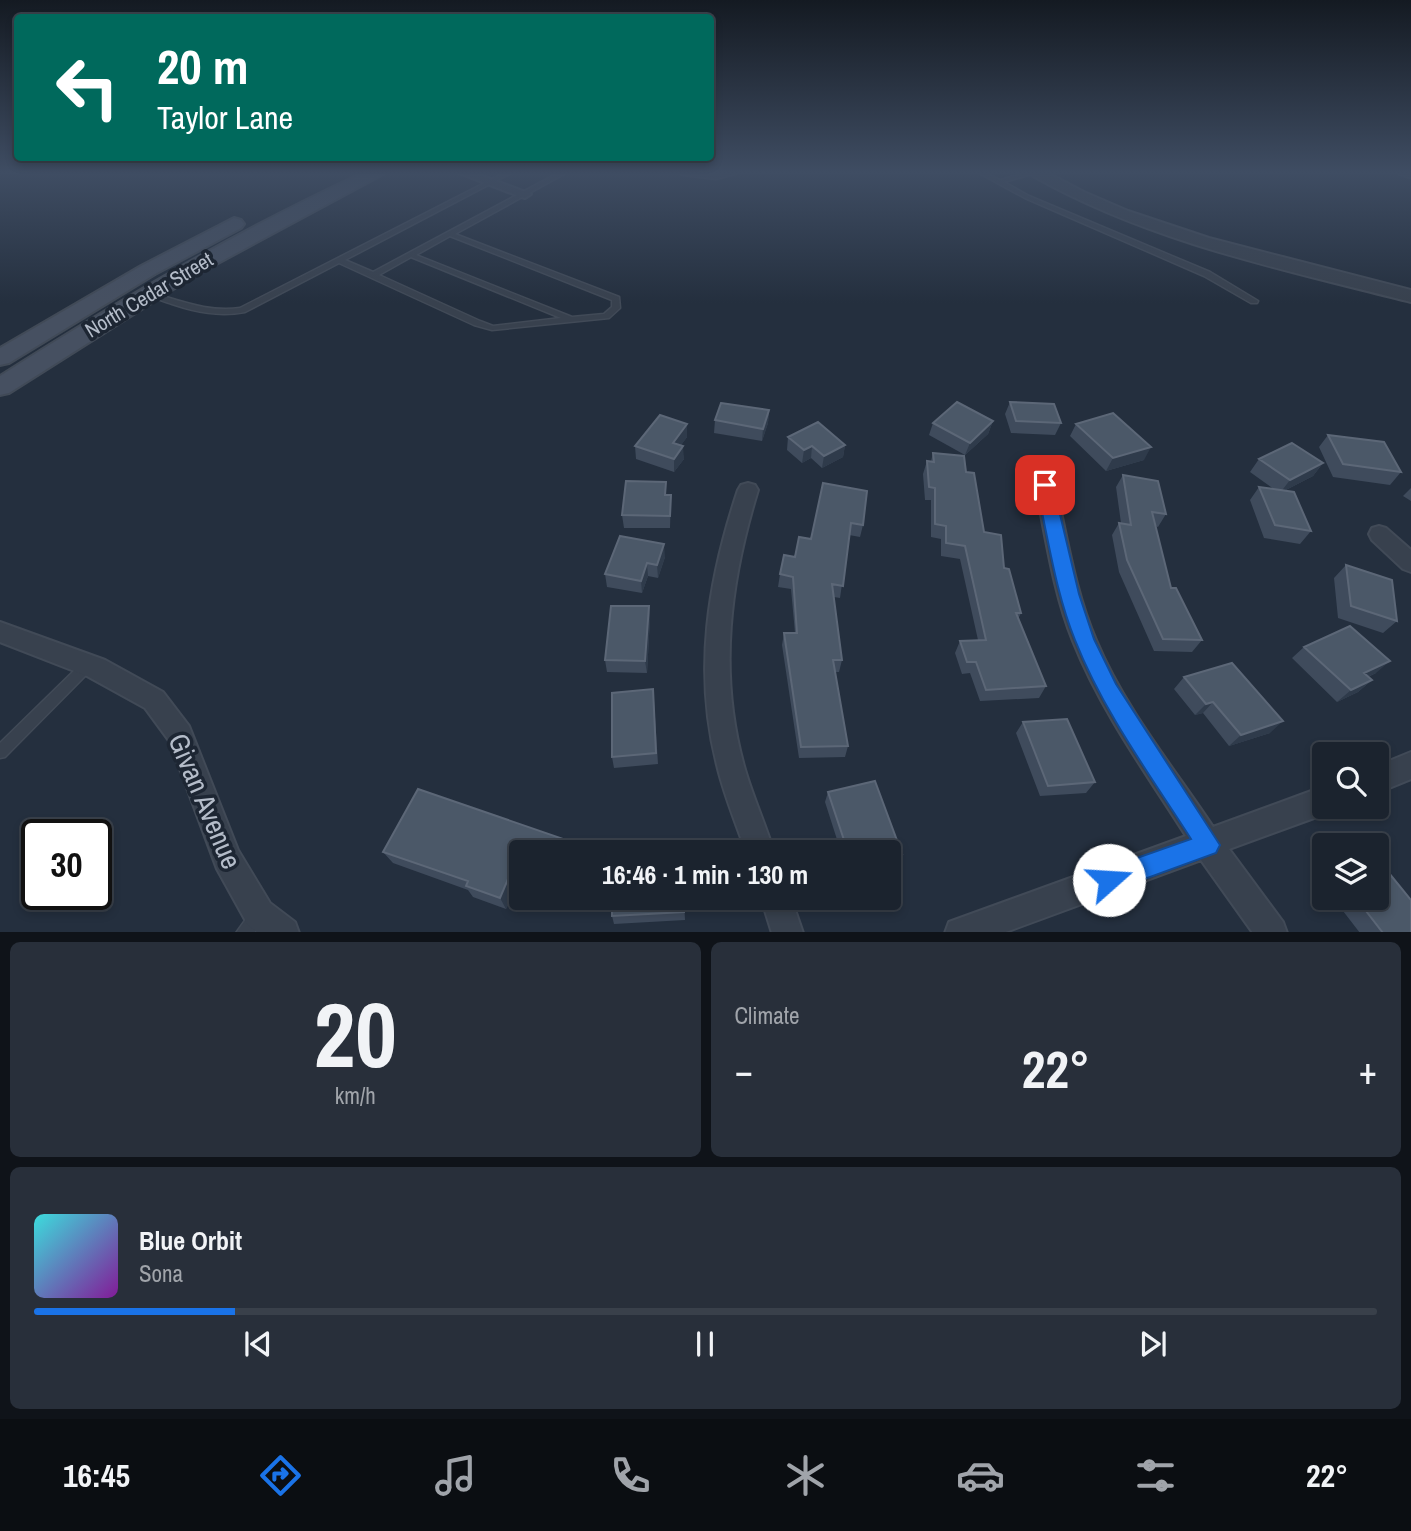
<!DOCTYPE html>
<meta charset="utf-8">
<style>
body{margin:0;font-family:"Archivo Narrow",sans-serif;background:#282f3a;color:#f1f3f6;height:100vh;display:flex;flex-direction:column;font-size:26px;white-space:nowrap}
*{box-sizing:border-box;margin:0}
p{font-size:23px;color:#a0a4aa}
.icon{flex:none;width:38px;height:38px;fill:none;stroke:currentColor;stroke-width:2;stroke-linecap:round;stroke-linejoin:round}
.map{position:relative;height:932px;overflow:hidden}
.side{display:flex;flex-direction:column;gap:10px;padding:10px;background:#0f1319;flex:1}
.side>*{flex:none}
.top-card{position:absolute;left:14px;top:14px;width:700px;height:147px;border-radius:7px;box-shadow:0 4px 10px #0003,0 0 0 2px #39404a;background:#00695c;color:#fff;overflow:hidden}
.fabs{position:absolute;left:1312px;top:742px;display:grid;gap:14px}
.fabs a{display:grid;place-items:center;width:77px;height:77px;border-radius:7px;background:#1b232e;box-shadow:0 4px 10px #0003,0 0 0 2px #39404a;font-size:35px}
.speed{position:absolute;left:21px;top:819px;display:flex;gap:14px;font-size:35px;font-weight:700;text-align:center}
.speed>*{display:grid;place-content:center;width:91px;height:91px;border-radius:50%;background:#1b232e;box-shadow:0 4px 10px #0003,0 0 0 2px #39404a;line-height:1}
.speed .limit{border:4px solid #111;border-radius:10px;background:#fff;color:#111}
.pin{position:absolute;display:grid;place-items:center;width:60px;height:60px;color:#fff;margin:-30px;border-radius:14px;box-shadow:0 4px 10px #0006}
.me{position:absolute;width:77px;margin:-38px;rotate:71deg;stroke-linejoin:round;filter:drop-shadow(0 0 5px #0008)}
.turn{display:flex;align-items:center;gap:24px;height:147px;padding:0 28px;font-size:32px}
.turn .icon{width:91px;height:91px;stroke-width:2.5}
.turn b{display:block;font-size:49px;line-height:60px}
.big{font-size:52px;font-weight:700;line-height:1.1}
.side .card{flex:1;display:flex;flex-direction:column;justify-content:center;gap:10px;min-width:0;padding:0 24px;border-radius:10px;background:#282f3a}
.side .dial{align-items:center;gap:0}
.dial b{font-size:91px;line-height:1}
.song{display:flex;align-items:center;gap:21px}
.cover{width:84px;height:84px;border-radius:10px;background:linear-gradient(135deg,hsl(180 70% 55%),hsl(290 70% 35%))}
.played{height:7px;border-radius:4px;background:linear-gradient(90deg,#1a73e8 15%,#39404a 15%)}
.keys{display:flex;justify-content:space-around;direction:ltr}
.heat{display:flex;justify-content:space-between;align-items:center;font-size:38px;direction:ltr}
.side .tiles{flex:1;display:grid;gap:10px;grid-template-columns:1fr 1fr}
.card:last-child{grid-column:span 2}
.trip{position:absolute;left:509px;top:840px;width:392px;height:70px;border-radius:7px;background:#1b232e;box-shadow:0 4px 10px #0003,0 0 0 2px #39404a;font-weight:700;line-height:70px;text-align:center}
.dock{display:flex;height:112px;justify-content:space-around;align-items:center;background:#0b0e12;color:#a0a4aa}
.dock .icon{width:49px;height:49px}
.dock .selected{color:#1a73e8}
.dock b{font-size:32px;color:#f1f3f6}
.map>svg:first-child{display:block}
</style>
<div class="map">
<svg width="1411" height="933" viewBox="0 0 1411 933">
<rect width="100%" height="100%" fill="#242f3e"/>
<g fill="none" stroke-linecap="round" stroke-linejoin="round">
<!-- service casing -->
<g stroke="#414a57" stroke-width="3">
<path id="service" d="M504 173H511L345 260 373 272 558 173H565L564 174 455 234 619 297 620 308 609 318 492 330 474 325 339 263 245 312C219 317 196 312 172 304 163 301 153 298 145 294L149 292C179 300 208 313 240 308ZM450 236 612 300V307L604 314 572 317 416 255ZM411 257 561 318 493 326 480 321 379 275Z
M680 173C692 172 704 175 716 175 724 175 731 172 739 173L716 179 683 175Z
M979 173H986L1000 180 1025 173H1033L1032 174 1004 182 1029 196 1210 272 1258 301 1257 303H1251L1204 276 1025 198Z
M1398 173 1411 174V178L1399 174Z
M88 660 92 661 94 665 92 669 5 757 0 758V743L84 661Z
M256 909 261 912 264 917 254 933H236L251 912Z"/>
</g>
<!-- minor casing -->
<g stroke="#414a57" stroke-width="4">
<path id="minor" d="M459 173H475L531 194 525 198 521 197Z
M1045 478 1052 480 1055 485C1067 536 1075 592 1096 640 1124 707 1173 767 1213 827L1325 786V807H1336L1325 814 1229 849 1283 922 1287 933H1253L1201 860 1003 933H945L949 922 960 918 1186 836C1146 773 1101 711 1073 641 1053 592 1046 536 1035 485L1038 480Z
M748 483 755 485 758 490C730 581 718 673 744 766 752 795 765 823 774 852H746C736 823 724 795 717 765 693 671 708 580 738 490L741 485Z
M1379 526 1386 528 1411 550V572L1403 569 1372 540 1369 534 1372 528Z
M0 622 105 660 163 692 189 726 238 850 270 903 295 922 299 933H258L248 925 217 869 170 742 145 708 87 676 0 642Z
M1411 752V779L1377 793V766Z
M761 898H791L803 933H772Z"/>
</g>
<!-- tertiary casing -->
<g stroke="#414a57" stroke-width="4">
<path id="tertiary" d="M1031 173H1048L1084 192 1128 211 1209 238 1411 290V302C1281 269 1150 242 1033 176Z"/>
</g>
<!-- secondary casing -->
<g stroke="#414a57" stroke-width="4">
<path id="secondary" d="M363 173H385L192 277 9 393 0 395V376C118 301 237 231 363 173Z
M234 218 241 220 244 224 241 228 155 274 9 363 0 365V348L141 266Z"/>
</g>
<!-- service -->
<use href="#service" fill="#38414e" fill-rule="evenodd"/>
<!-- minor -->
<use href="#minor" fill="#38414e" fill-rule="evenodd"/>
<!-- tertiary -->
<use href="#tertiary" fill="#38414e" fill-rule="evenodd"/>
<!-- secondary -->
<use href="#secondary" fill="#465061" fill-rule="evenodd"/>
</g>
<!-- wall -->
<path fill="#3f4b5c" d="M1010 402 1061 423 1055 435 1011 433 1005 414Z
M769 410 768 423 762 441 714 433 715 420Z
M993 421 988 434 965 455 929 435 933 423Z
M687 424V437L681 445 684 459 674 472 636 459 635 446Z
M1076 424 1144 460 1106 471 1070 436Z
M1328 435 1401 472 1390 485 1333 477 1319 447Z
M788 437 845 445 843 457 822 468 811 458 802 463 787 450Z
M933 453 966 472 984 532 1004 568 1021 613 1018 619 1046 686 1039 698 980 701 970 673 962 674 955 653 960 641 978 640 960 559 941 556V539L931 537V500H925L923 474 927 461H931Z
M1259 459 1323 463 1313 476 1284 491 1311 531 1300 544 1264 538 1250 500 1259 487 1275 490 1250 472Z
M1123 475 1166 514 1158 527 1155 526 1171 588 1202 640 1192 652 1154 651 1119 572 1112 535 1119 523H1121L1116 487Z
M823 483 863 525 860 537 849 535 840 598 834 597 842 660 839 672H835L848 746 845 757 799 758 782 645 784 633H795L791 589 778 587 780 574 811 539Z
M1411 488V501L1403 496Z
M666 495H671L670 528H624L622 515Z
M665 557 658 578 648 576 642 593 607 587 605 574Z
M1346 565 1397 621 1383 633 1338 618 1334 578Z
M649 606 650 618 647 673 607 672 605 660Z
M1304 647 1376 673 1368 677 1372 680 1358 692 1337 702 1292 658Z
M1184 677 1270 733 1229 746 1203 713 1195 715 1174 689Z
M654 701 658 764 614 768 612 757Z
M1023 722 1095 782 1086 793 1040 796 1016 733Z
M828 792 902 854 897 863 889 852H841L825 802Z
M575 843 578 852H522V893L515 890 506 909 473 897 468 890 393 863 383 852Z
M536 898H562L559 906Z
M684 898 685 920 614 924 612 916Z
M1333 898H1377L1411 933H1360Z"/>
<!-- shaded-wall -->
<path fill="#2f3b4b" d="M769 410 768 423 762 441 763 429Z
M993 421 988 434 965 455 970 443Z
M687 424V437L674 455 673 443Z
M845 445 843 457 822 468 824 456Z
M683 446 684 459 674 472V459Z
M812 446 811 458 802 463 804 450Z
M1151 447 1144 460 1106 471 1113 458Z
M1323 463 1313 476 1280 493 1290 480Z
M664 544 665 557 658 578 657 565Z
M647 563 648 576 642 593 641 581Z
M649 606 650 618 647 673 645 661Z
M1390 661 1376 673 1350 685 1364 673Z
M1372 680 1358 692 1337 702 1351 690Z
M1213 702 1203 713 1195 715 1206 704Z
M1283 721 1270 733 1229 746 1241 735Z
M575 843 578 852H572Z
M902 854 897 863 889 865V856Z
M508 879 515 890 506 909 500 898Z
M556 898H562L559 906Z"/>
<!-- building -->
<path fill="#4b5868" stroke="#5c6777" stroke-width="2" d="M957 402 993 421 970 443 933 423Z
M1010 402 1054 404 1061 423 1016 421Z
M721 403 769 410 763 429 715 420Z
M1113 413 1151 447 1113 458 1076 424Z
M660 415 687 424 673 443 683 446 674 459 635 446Z
M818 422 845 445 824 456 812 446 804 450 788 437Z
M1328 435 1384 442 1401 472 1343 464Z
M1292 443 1323 463 1290 480 1259 459Z
M933 453 964 456 966 472 974 473 984 532 1001 535 1004 568 1009 569 1021 613H1016L1046 686 986 690 976 662H967L960 641 986 640 965 546 946 543V526L935 524V488L929 487 927 461 934 462Z
M1123 475 1158 481 1166 514 1152 512 1171 588H1176L1202 640 1163 639 1127 560 1119 523 1131 525Z
M626 481 666 482 665 495H671L670 516 622 515Z
M823 483 867 491 863 525 851 523 843 586 832 584 842 660H833L848 746 801 747 784 633H797L793 577 780 574 784 555 795 557 799 537 811 539Z
M1259 487 1294 492 1311 531 1275 525Z
M620 536 664 544 657 565 647 563 641 581 605 574Z
M1346 565 1392 580 1397 621 1351 606Z
M611 606H649L645 661 605 660Z
M1350 626 1390 661 1364 673 1372 680 1351 690 1304 647Z
M1232 663 1283 721 1241 735 1213 702 1206 704 1184 677Z
M653 689 656 753 612 757V693Z
M1067 719 1095 782 1048 786 1023 722Z
M875 781 902 854 889 856V852H848L828 792Z
M418 789 575 843 572 852H522V884L508 879 500 898 466 886 468 881 383 852Z
M1380 862 1411 900V933H1383L1356 898H1377V863Z
M612 898H684V912L612 916Z"/>
<!-- sky -->
<linearGradient id="sky" x2="0" y2="1"><stop stop-color="#141a22"/><stop offset="0.57" stop-color="#3f4d63"/><stop offset="1" stop-color="#3f4d63" stop-opacity="0"/></linearGradient>
<rect width="1411" height="303" fill="url(#sky)"/>
<!-- route -->
<path fill="#1a73e8" stroke="#114b97" stroke-width="2" d="M1045 479 1053 485 1079 594 1094 639 1116 684 1220 845 1216 853 1109 892 1100 889 1097 880 1100 871 1191 839C1150 775 1103 711 1075 640 1055 591 1048 536 1036 485Z"/>
<g text-anchor="middle" stroke-width="7" stroke-linejoin="round" paint-order="stroke">
<!-- far-street labels -->
<g font-size="21" fill="#b4bcc9" stroke="#1d2633">
<text transform="translate(149 295) rotate(-31)" y="7">North Cedar Street</text>
</g>
<!-- near-street labels -->
<g font-size="28" fill="#b4bcc9" stroke="#1d2633">
<text transform="translate(205 801) rotate(67)" y="10">Givan Avenue</text>
</g>
</g>
</svg>
<div class="fabs">
<a><svg class="icon" aria-label="search" viewBox="0 0 24 24"><circle cx="10" cy="10" r="6"/><path d="M15 15l6 6"/></svg></a>
<a><svg class="icon" aria-label="layers" viewBox="0 0 24 24"><path d="M12 4l9 5-9 5-9-5zM3 14l9 5 9-5"/></svg></a>
</div>
<div class="speed"><div class="limit">30</div></div>
<div class="pin" style="left:1045px;top:485px;background:#d93025"><svg class="icon" aria-label="arrive" viewBox="0 0 24 24"><path d="M6 21V4h12l-3 4 3 4H6"/></svg></div>
<svg class="me" style="left:1109px;top:880px" viewBox="-20 -20 40 40"><circle r="19" fill="#fff"/><path d="M0-13L10 11 0 6-10 11z" fill="#1a73e8"/></svg>
<div class="trip">16:46 · 1 min · 130 m</div>
<div class="top-card">
<div class="turn"><svg class="icon" aria-label="left" viewBox="0 0 24 24"><path d="M17 20v-9H6M10 6l-5 5 5 5"/></svg><div><b>20 m</b>Taylor Lane</div></div>
</div>
</div>
<section class="side">
<div class="tiles">
<div class="card dial"><b>20</b><p>km/h</p></div>
<div class="card"><p>Climate</p>
<div class="heat"><a>−</a><b class="big">22°</b><a>+</a></div>
</div>
<div class="card">
<div class="song"><i class="cover"></i><div><b>Blue Orbit</b><p>Sona</p></div></div>
<div class="played"></div>
<div class="keys"><svg class="icon" aria-label="previous" viewBox="0 0 24 24"><path d="M18 5L8 12l10 7zM5 5v14"/></svg><svg class="icon" aria-label="pause" viewBox="0 0 24 24"><path d="M8 5v14M16 5v14"/></svg><svg class="icon" aria-label="next" viewBox="0 0 24 24"><path d="M6 5l10 7-10 7zM19 5v14"/></svg></div>
</div>
</div>
</section>
<nav class="dock">
<b>16:45</b>
<svg class="icon selected" aria-label="directions" viewBox="0 0 24 24"><path d="M12 3l9 9-9 9-9-9zM9 14v-3h6M13 9l2 2-2 2"/></svg>
<svg class="icon" aria-label="music" viewBox="0 0 24 24"><path d="M9 18V5l10-2v13"/><circle cx="6" cy="18" r="3"/><circle cx="16" cy="16" r="3"/></svg>
<svg class="icon" aria-label="phone" viewBox="0 0 24 24"><path d="M5 4h4l2 5-3 2q2 4 5 5l2-3 5 2v4C11 20 4 13 5 4z"/></svg>
<svg class="icon" aria-label="climate" viewBox="0 0 24 24"><path d="M12 3v18M4 7l16 10M4 17L20 7"/></svg>
<svg class="icon" aria-label="car" viewBox="0 0 24 24"><path d="M5 17H2v-5l4-1 3-4h7l3 4 3 1v5h-3M9 17h6M6 11h13"/><circle cx="7" cy="17" r="2"/><circle cx="17" cy="17" r="2"/></svg>
<svg class="icon" aria-label="filters" viewBox="0 0 24 24"><path d="M4 7h16M4 17h16"/><circle cx="9" cy="7" r="2"/><circle cx="15" cy="17" r="2"/></svg>
<b>22°</b>
</nav>
